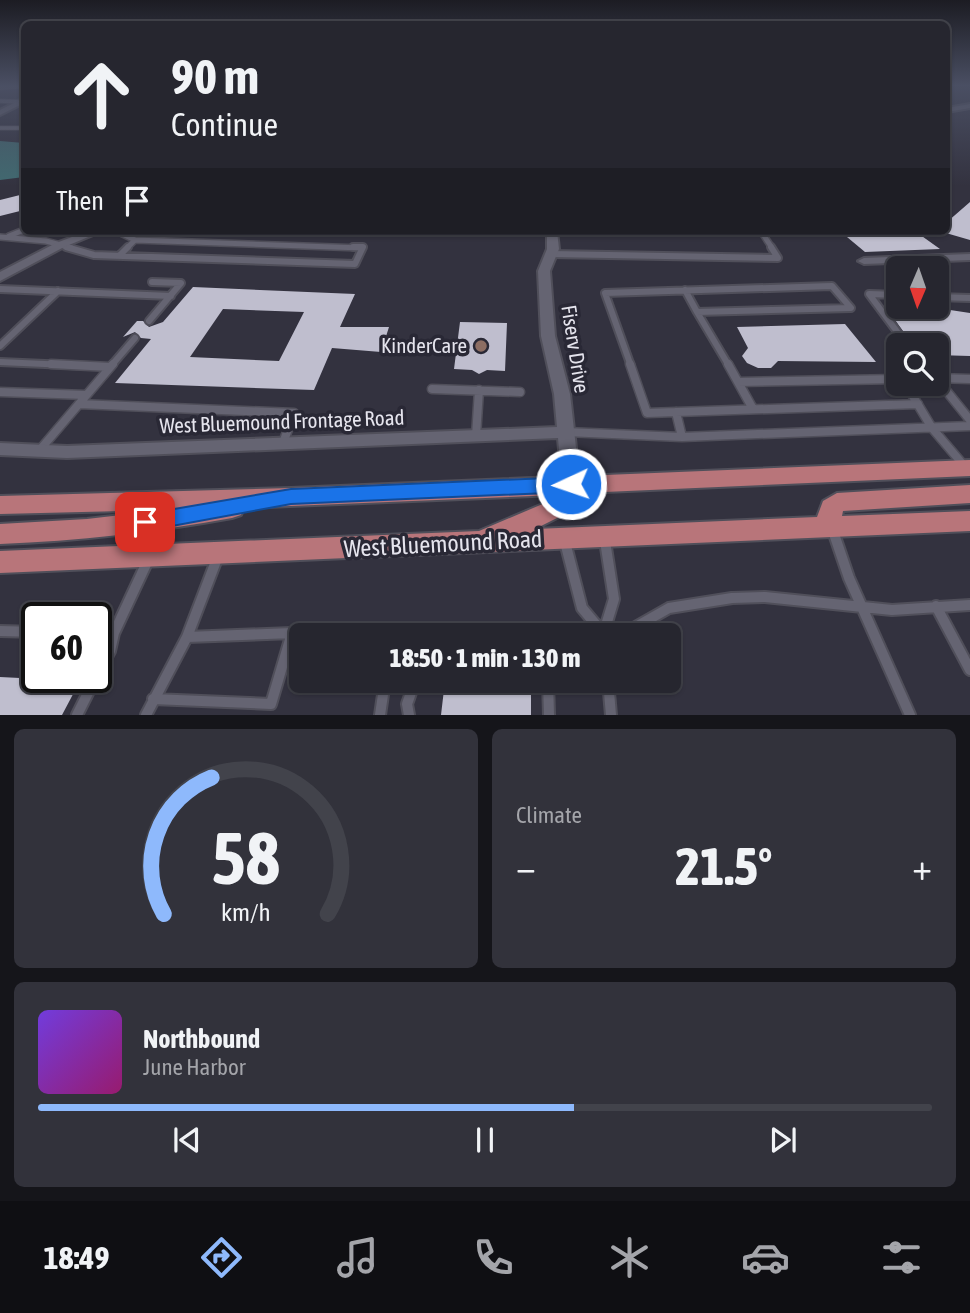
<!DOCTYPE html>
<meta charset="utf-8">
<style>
body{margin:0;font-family:"Asap Condensed",sans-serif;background:#32323b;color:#f1f3f6;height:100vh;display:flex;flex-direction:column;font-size:26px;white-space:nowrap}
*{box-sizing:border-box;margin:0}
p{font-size:23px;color:#a4a5aa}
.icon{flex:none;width:38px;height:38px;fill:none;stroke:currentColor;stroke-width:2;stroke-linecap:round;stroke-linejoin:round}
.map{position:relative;height:715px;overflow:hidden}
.drawer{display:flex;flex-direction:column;gap:14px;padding:14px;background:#15151a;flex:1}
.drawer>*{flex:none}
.hud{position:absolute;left:21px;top:21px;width:929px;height:214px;border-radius:10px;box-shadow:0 2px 5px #0004,0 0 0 2px #42434b;background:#26262f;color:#f1f3f6;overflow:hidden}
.needle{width:46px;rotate:182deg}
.buttons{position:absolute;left:886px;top:256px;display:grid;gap:14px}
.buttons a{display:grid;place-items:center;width:63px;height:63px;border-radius:10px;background:#26262f;box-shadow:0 2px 5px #0004,0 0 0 2px #42434b;font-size:35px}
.speed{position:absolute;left:21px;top:602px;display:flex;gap:14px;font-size:35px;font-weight:700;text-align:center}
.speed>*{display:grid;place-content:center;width:91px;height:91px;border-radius:50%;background:#26262f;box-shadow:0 2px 5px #0004,0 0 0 2px #42434b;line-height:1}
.speed .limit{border:4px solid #111;border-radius:10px;background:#fff;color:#111}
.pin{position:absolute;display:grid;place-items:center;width:60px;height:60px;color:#fff;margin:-30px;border-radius:14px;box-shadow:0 4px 10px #0006}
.me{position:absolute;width:77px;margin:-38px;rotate:267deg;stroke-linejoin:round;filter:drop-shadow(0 0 5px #0008)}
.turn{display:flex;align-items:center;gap:24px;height:147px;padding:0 35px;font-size:32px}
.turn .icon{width:91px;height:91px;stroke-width:2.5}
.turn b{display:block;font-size:49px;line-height:60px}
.then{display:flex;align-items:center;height:66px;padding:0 35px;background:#0003;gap:14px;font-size:26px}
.big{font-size:52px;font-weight:800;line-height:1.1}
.drawer .widget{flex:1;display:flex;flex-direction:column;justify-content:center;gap:10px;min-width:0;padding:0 24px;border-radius:10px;background:#32323b}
.drawer .dial{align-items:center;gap:0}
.dial svg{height:182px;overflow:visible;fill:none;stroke:#42434b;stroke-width:7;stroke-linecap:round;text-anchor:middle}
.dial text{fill:#f1f3f6;stroke:none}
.song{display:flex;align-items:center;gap:21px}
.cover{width:84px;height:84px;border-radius:10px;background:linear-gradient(135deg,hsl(260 70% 55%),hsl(320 70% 35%))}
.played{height:7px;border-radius:4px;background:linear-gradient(90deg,#8eb9fc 60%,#42434b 60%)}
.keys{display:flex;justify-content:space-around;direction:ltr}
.heat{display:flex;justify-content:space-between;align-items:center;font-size:38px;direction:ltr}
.drawer .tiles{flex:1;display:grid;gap:14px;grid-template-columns:1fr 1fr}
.widget:last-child{grid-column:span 2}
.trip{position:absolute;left:289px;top:623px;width:392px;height:70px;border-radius:10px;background:#26262f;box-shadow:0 2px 5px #0004,0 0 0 2px #42434b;font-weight:800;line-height:70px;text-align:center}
.tab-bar{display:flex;height:112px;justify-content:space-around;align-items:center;background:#0f0f13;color:#a4a5aa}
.tab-bar .icon{width:49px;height:49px}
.tab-bar .current{color:#8eb9fc}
.tab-bar b{font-size:32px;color:#f1f3f6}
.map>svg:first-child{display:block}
</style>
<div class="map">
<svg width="970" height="715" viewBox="0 0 970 715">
<rect width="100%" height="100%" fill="#33323f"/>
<!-- water -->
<path fill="#416970" d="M0 141 24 143V177L0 180Z"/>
<!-- building -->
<path fill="#bfbece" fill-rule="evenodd" d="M24 194V210L0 216V200Z
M970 202V240L939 231H947V222Z
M868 231H887L892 235 919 234 940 249 865 252 847 237 874 236Z
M193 287 355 294 340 327H389L381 352 332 348 314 390 115 383 151 339 141 338 135 332 123 337 137 321H143L149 327 163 322ZM223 309 304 312 279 361 190 357Z
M885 306 937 308 970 313V356L936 355V345H913Z
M460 322 507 323 505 371 487 370 479 374 472 370 454 369Z
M845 324 876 362 778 361 771 368H758L747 363 742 356 748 348 737 327Z
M0 677 80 681 62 715H0Z
M445 681H531V715H441Z"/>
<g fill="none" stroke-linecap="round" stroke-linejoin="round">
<!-- service-far4 casing -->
<g stroke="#504f5a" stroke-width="5">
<path id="service-far4" d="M0 88 24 86
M0 101 22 102
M0 128H24"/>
</g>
<!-- service-far3 casing -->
<g stroke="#504f5a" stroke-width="8">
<path id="service-far3" d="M116 231 135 240 362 248
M761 231 772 248
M9 236 24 230
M0 237 46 241 72 248
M127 248 135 240"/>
</g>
<!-- service-far2 casing -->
<g stroke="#504f5a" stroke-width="10">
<path id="service-far2" d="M66 247 94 255 355 264 363 247H353
M551 254 778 258 771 247
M119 256 128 247
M0 289 171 296
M685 290 697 312
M898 295 869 294 907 345
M936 297 970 298
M149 321 181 283 152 282
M0 346 58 291
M0 362 90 366
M111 366 135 338
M631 366 605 293 832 286 851 308 697 312 729 366"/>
</g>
<!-- service-far1 casing -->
<g stroke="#504f5a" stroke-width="11">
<path id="service-far1" d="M51 364 110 367
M630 364 647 413 918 404
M728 364 738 382 898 379
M936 378 970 420
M937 378 970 379
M738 382 753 409
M905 383 932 428 966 468
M432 389 520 392
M0 392 86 395
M79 404 294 413 283 443
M676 412 682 437
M566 432 682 437 970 426
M476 436 479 390
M38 452 113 364"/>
</g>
<!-- service casing -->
<g stroke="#504f5a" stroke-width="14">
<path id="service" d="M832 528 849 578 910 715
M565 542 582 608 603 633
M936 606 970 670
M0 631 37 632
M96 632 114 633 149 558
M393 635 603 633 632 629 669 608 732 598 765 597 892 610 970 605
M603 635 614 599 605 541
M96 677 110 651 114 633
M548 681 549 715
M608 681 611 715
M153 699 271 704 292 633 187 637
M77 715 96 677
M146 715 187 637 218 556
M380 715 385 681
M409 715 407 704 415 681"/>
</g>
<!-- minor casing -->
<g stroke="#504f5a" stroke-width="4">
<path id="minor" d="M24 98V103L0 115V110Z
M970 104V108L947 112V108Z
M88 231H103L64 247 0 281V272L56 243Z
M547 231H557L559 249 550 271 555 336 570 394 580 484 577 489 571 490 565 489 562 484 558 438 67 458 0 455V443L67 446 557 427 554 394 541 336 538 271 547 249Z
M970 254V260L864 264 858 261 864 258Z"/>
</g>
<!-- primary casing -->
<g stroke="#504f5a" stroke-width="4">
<path id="primary" d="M970 460V476L582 493 577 508 535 529 817 517 823 501 837 493 970 485V503L843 511 842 516 970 511V531L0 573V551L479 531 545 503 557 495 244 508 241 515 232 518C155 532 78 541 0 544V524L87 519 164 510 0 514V496L291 488Z"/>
</g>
<!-- service-far4 -->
<use href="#service-far4" stroke="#656472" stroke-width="3.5"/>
<!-- service-far3 -->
<use href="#service-far3" stroke="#656472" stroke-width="5"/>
<!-- service-far2 -->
<use href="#service-far2" stroke="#656472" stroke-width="6"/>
<!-- service-far1 -->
<use href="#service-far1" stroke="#656472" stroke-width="8"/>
<!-- service -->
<use href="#service" stroke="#656472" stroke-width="10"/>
<!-- minor -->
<use href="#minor" fill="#656472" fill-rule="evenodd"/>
<!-- primary -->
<use href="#primary" fill="#b8757a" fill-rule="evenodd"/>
</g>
<!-- sky -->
<linearGradient id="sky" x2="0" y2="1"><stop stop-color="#1c1c23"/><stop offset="0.46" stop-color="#4a4f63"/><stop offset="1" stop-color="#4a4f63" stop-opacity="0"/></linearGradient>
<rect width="970" height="186" fill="url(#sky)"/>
<!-- route -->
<path fill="#1a73e8" stroke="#114b97" stroke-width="2" d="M571 477 581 484 571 492 291 504 145 531 138 528 135 522 138 517 145 514 291 489Z"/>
<!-- markers -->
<circle fill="#8d6e63" stroke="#292835" stroke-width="2.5" cx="481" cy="346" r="7"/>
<g text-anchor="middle" stroke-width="7" stroke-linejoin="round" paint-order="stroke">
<!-- poi labels -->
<g font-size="21" fill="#e5e4ed" stroke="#292835" text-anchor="end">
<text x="467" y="353">KinderCare</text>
</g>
<!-- street labels -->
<g font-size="21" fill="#e5e4ed" stroke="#292835">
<text transform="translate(575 349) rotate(81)" y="7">Fiserv Drive</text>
<text transform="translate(282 422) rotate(-2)" y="7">West Bluemound Frontage Road</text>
</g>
<!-- near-street labels -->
<g font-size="24" fill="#e5e4ed" stroke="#292835">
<text transform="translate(443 544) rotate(-3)" y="8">West Bluemound Road</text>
</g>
</g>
</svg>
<div class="buttons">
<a><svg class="needle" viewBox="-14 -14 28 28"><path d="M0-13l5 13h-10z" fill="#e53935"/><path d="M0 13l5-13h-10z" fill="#a4a5aa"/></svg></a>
<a><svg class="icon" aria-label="search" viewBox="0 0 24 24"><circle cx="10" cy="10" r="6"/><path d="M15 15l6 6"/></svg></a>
</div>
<div class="speed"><div class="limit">60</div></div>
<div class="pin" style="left:145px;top:522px;background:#d93025"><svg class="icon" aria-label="arrive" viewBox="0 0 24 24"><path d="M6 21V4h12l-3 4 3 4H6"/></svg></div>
<svg class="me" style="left:571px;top:484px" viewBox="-20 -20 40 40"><circle r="17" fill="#1a73e8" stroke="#fff" stroke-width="3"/><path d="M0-11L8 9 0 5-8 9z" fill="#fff"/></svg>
<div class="trip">18:50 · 1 min · 130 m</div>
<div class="hud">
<div class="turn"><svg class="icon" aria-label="ahead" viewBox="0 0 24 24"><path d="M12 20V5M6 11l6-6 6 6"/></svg><div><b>90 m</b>Continue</div></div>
<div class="then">Then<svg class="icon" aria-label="arrive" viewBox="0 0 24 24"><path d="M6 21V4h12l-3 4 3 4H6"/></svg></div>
</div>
</div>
<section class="drawer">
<div class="tiles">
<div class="widget dial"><svg viewBox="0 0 100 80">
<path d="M14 69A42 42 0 1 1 86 69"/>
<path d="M14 69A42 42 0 0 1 35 9" stroke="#8eb9fc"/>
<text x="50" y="56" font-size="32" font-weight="700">58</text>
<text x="50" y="72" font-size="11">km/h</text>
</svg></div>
<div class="widget"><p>Climate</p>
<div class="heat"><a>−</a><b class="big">21.5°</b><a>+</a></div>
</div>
<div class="widget">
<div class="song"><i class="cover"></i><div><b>Northbound</b><p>June Harbor</p></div></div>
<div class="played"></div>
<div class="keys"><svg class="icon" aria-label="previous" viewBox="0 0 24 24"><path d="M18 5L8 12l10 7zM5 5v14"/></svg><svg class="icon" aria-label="pause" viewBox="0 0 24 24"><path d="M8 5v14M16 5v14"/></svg><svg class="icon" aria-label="next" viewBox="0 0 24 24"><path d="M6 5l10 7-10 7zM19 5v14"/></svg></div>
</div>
</div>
</section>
<nav class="tab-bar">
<b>18:49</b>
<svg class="icon current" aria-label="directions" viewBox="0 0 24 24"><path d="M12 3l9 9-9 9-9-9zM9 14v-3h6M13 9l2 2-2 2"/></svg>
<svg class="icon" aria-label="music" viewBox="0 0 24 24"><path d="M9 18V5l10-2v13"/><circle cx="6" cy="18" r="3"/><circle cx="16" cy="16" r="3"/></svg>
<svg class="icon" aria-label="phone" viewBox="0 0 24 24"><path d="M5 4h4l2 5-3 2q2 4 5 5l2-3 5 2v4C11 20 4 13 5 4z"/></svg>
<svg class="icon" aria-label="climate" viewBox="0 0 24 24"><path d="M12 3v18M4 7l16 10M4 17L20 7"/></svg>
<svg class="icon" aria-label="car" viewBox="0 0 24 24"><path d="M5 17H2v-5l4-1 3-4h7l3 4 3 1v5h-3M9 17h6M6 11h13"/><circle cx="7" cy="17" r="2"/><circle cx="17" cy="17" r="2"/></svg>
<svg class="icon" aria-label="filters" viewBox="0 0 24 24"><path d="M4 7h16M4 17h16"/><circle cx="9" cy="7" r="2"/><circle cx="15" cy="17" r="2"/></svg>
</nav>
